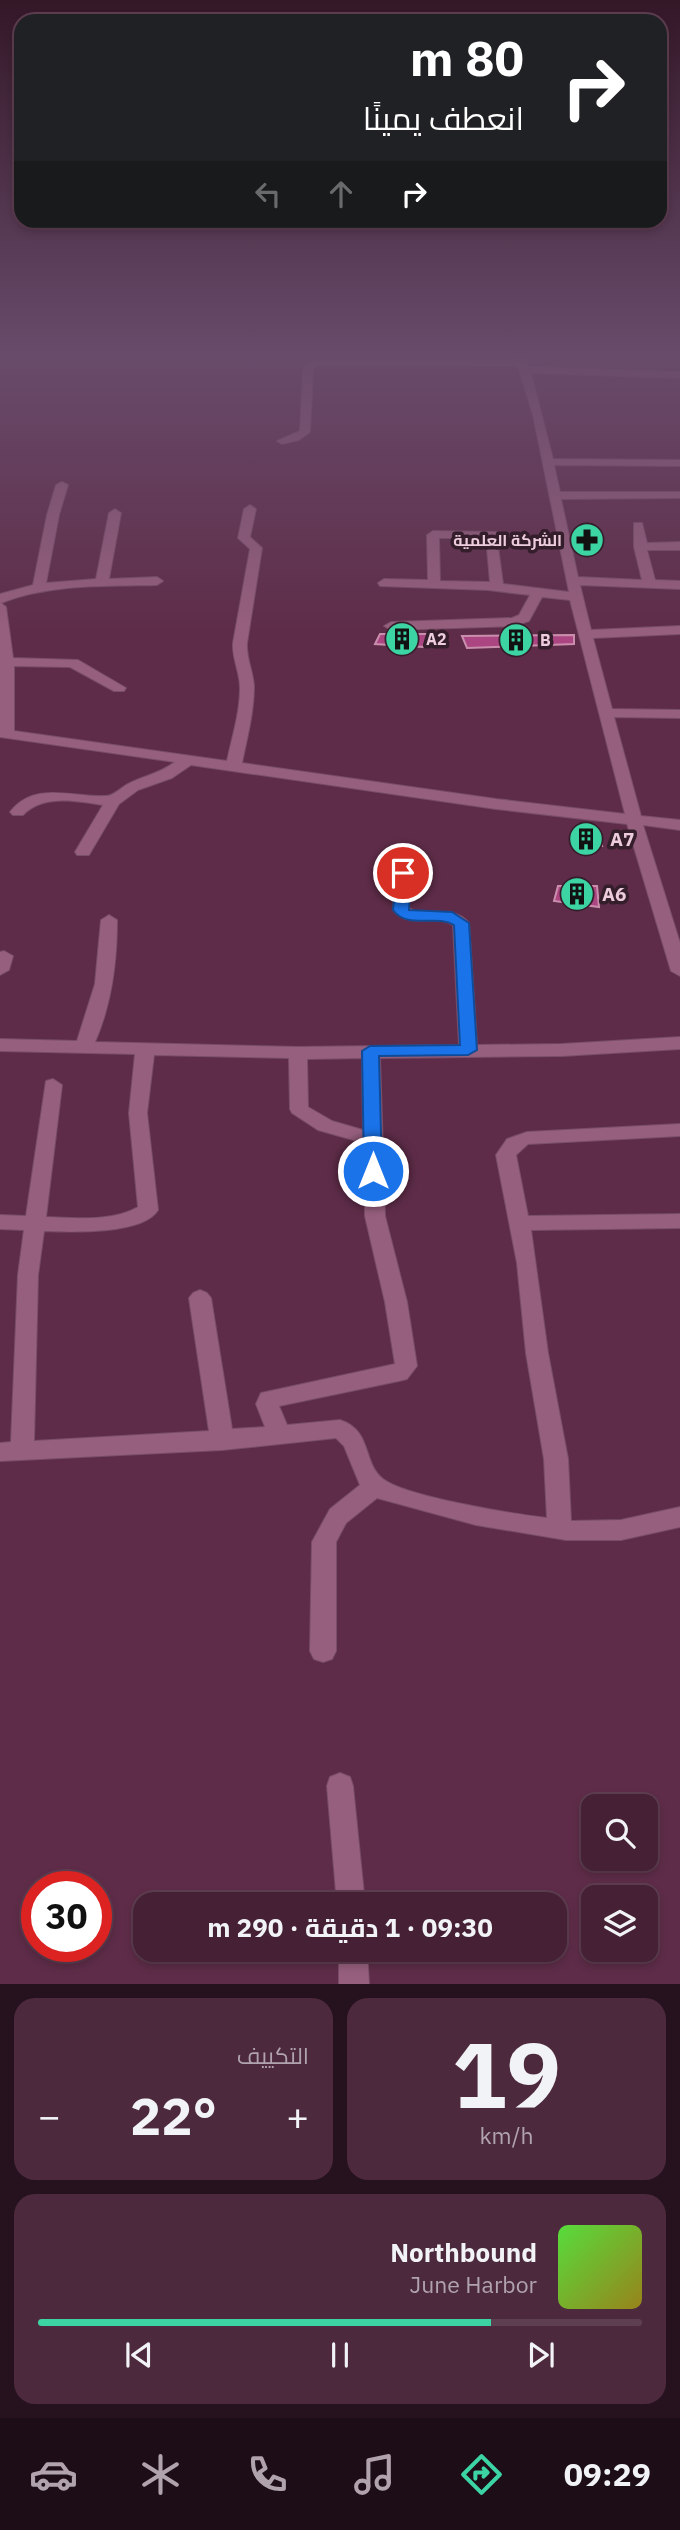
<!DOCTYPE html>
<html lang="ar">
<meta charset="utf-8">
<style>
body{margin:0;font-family:"IBM Plex Sans",Cairo,sans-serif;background:#4d293e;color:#f1f3f6;direction:rtl;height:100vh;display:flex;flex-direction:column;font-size:26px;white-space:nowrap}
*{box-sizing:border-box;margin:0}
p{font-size:23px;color:#b0a3ad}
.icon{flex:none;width:38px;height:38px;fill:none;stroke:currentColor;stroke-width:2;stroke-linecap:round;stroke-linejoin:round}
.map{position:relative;height:1984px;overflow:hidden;direction:ltr}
.panel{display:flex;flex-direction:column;gap:14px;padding:14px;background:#26121e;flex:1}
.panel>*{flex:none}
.guide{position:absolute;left:14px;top:14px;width:653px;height:214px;border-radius:21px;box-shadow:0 4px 10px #0003,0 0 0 2px #5e3e51;direction:rtl;background:#202124;color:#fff;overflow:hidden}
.buttons{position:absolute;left:581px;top:1794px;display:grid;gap:14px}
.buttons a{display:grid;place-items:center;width:77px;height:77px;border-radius:14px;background:#462136;box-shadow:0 4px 10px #0003,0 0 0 2px #5e3e51;font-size:35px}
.speed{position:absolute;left:21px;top:1871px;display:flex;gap:14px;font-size:35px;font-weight:700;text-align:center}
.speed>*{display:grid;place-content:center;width:91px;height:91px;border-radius:50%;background:#462136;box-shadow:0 4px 10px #0003,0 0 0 2px #5e3e51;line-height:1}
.speed .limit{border:10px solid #d22;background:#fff;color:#111}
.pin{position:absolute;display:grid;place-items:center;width:60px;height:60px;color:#fff;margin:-30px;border:4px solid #fff;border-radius:50%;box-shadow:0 2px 7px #0007}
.me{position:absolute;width:77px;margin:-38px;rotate:0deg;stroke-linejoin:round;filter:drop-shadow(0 0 5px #0008)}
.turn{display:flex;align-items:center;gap:24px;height:147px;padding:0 28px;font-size:32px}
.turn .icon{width:91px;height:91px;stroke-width:2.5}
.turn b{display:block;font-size:49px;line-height:60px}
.lanes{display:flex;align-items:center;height:66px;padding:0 28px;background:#0003;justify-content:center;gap:35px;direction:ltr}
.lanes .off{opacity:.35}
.big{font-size:52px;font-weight:700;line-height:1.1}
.panel .tile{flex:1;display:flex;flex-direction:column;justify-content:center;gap:10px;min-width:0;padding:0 24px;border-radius:21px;background:#4d293e}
.panel .dial{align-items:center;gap:0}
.dial b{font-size:91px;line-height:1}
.song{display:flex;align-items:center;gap:21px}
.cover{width:84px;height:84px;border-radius:10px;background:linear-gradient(135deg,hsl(110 70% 55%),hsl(50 70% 35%))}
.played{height:7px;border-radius:4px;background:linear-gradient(90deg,#3dd4a3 75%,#5e3e51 75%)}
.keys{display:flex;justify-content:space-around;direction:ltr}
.heat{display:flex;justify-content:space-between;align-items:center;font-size:38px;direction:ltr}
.panel .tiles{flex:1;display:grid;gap:14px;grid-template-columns:1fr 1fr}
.tile:last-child{grid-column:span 2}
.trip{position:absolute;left:133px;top:1892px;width:434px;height:70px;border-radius:21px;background:#462136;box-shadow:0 4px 10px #0003,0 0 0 2px #5e3e51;font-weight:700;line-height:70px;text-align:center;direction:rtl}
.dock{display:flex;height:112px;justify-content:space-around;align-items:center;background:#1c0d16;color:#b0a3ad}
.dock .icon{width:49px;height:49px}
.dock .active{color:#3dd4a3}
.dock b{font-size:32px;color:#f1f3f6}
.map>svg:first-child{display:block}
</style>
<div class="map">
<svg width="680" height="1984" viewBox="0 0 680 1984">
<rect width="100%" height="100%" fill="#5e2c48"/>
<!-- building -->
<path fill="#ac4682" stroke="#ca8ead" stroke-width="2" d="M380 634H428L423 647 375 644Z
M574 635V644L467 648 462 636Z
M574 830 598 833 602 846H572Z
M558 886H597L599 907 554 901Z"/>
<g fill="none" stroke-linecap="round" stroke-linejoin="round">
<!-- minor casing -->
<g stroke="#784d66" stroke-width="2">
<path id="minor" d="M515 355H525L529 367 680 372V378L531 373 553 459 680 460V466L554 465 560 492H680V498L561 499 578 577 642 580 634 547V523H642L647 543 680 542V550H647L655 580 680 581V589L580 585 591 630 680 626V634L593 638 612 709 680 710V718L614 717 641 816 680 820V830L643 825 680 943V976L671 971 627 824 496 809 191 765 172 778 138 790 119 804 89 855H77L75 852 103 805C77 801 43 794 23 815H13L10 812C35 780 74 798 107 796 114 795 120 789 126 785 142 776 159 774 175 762L0 737V594L33 585 47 515 56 485 62 482 68 485 59 515 46 583 96 579 109 513 115 509 121 513 109 579 157 577 163 581 157 585C105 586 50 584 1 603L6 607 13 658 78 660 126 688 124 691H114L70 667 14 666V731L227 761C232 737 240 713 240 688 240 672 232 659 233 643L250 549 238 538 244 509 250 505 256 509 250 537 262 548 247 643C246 658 253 671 254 686 254 712 247 738 242 763L496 799 625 814 570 600 542 597 529 621 514 626 391 630 384 626 391 622 512 618 519 615 530 595 488 590 380 586 378 583 384 579 428 580 427 535 433 531 496 532 503 584 569 592 533 415 518 366 319 365 313 370 310 432 299 440 282 444 277 441 300 431 303 369 312 360H517ZM439 538H486L490 582 440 581Z
M403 868 411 873 409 908C428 920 453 903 469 923L477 1045 562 1044 680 1037V1049L562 1056 380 1058 385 1216 407 1302 417 1366 407 1379 399 1381 279 1406 287 1425 340 1420C373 1431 362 1463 383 1479 406 1497 514 1514 547 1518L544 1459 526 1353 517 1263 496 1155 507 1139 527 1132 680 1124V1136L528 1144 516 1155 528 1216 680 1214V1228L531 1230 548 1353 568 1459 571 1521 621 1520 680 1507V1527L621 1540H566L476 1525 377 1498 346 1523 336 1542V1651L332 1659 323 1662 314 1659 310 1651 312 1542 330 1509 360 1485 344 1446 336 1438 222 1450 0 1461V1443L11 1442 18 1275 24 1230 0 1229V1215L26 1216 46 1081 53 1079 62 1085 46 1217C74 1218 113 1222 138 1207L129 1113 135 1054 0 1051V1039L77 1041 95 984 101 920 109 915 117 920C117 962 112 1003 95 1042L298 1047 459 1045 453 925C434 913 410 930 393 910L395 873ZM154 1055 289 1058 290 1109 292 1113 318 1130 364 1143 365 1216 385 1302 395 1364 261 1393 256 1404 265 1427 232 1429 211 1298 207 1293 200 1290 193 1293 189 1298 209 1431 34 1441 38 1275 44 1231C70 1232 143 1235 158 1210L147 1113ZM362 1058 363 1130 332 1121 308 1107 307 1059Z
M4 951 13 956 9 970 0 975V952Z
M340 1773 350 1777 353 1786 365 1904H337L327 1786 330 1777Z
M339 1950H367L369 1984H339Z"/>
</g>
<!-- minor -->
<use href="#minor" fill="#965f7d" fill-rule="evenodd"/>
</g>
<!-- sky -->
<linearGradient id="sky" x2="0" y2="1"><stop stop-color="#341828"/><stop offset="0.56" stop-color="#684b6a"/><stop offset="1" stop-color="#684b6a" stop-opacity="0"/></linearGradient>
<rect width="680" height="633" fill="url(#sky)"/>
<!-- route -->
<path fill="#1a73e8" stroke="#114b97" stroke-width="2" d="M403 869 411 873 409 910 452 912 469 923 477 1050 468 1055 379 1056 382 1171 373 1177 364 1171 362 1051 370 1046 460 1045 454 925C436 914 408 930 393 910L396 873Z"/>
<!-- icons -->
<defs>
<g id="pharmacy-disc" transform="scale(1.75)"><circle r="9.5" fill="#3dd4a3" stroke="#351e2b"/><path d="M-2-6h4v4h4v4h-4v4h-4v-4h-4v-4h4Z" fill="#111"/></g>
<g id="building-disc" transform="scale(1.75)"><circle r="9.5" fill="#3dd4a3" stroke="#351e2b"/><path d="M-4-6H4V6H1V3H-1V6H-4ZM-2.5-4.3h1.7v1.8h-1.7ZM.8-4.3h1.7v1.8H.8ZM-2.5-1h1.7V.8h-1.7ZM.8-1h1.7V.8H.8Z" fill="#111"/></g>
</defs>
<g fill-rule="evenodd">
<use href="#pharmacy-disc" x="587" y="540"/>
<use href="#building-disc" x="402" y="639"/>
<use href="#building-disc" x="516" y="640"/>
<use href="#building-disc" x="586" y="839"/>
<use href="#building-disc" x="577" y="894"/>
</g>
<g text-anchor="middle" stroke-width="7" stroke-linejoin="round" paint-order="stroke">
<!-- far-poi labels -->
<g font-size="16" font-weight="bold" fill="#edcddd" stroke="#351e2b" text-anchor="start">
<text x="562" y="546" text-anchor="end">الشركة العلمية</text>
<text x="426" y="645">A2</text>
<text x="540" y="646">B</text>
</g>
<!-- poi labels -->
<g font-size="19" font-weight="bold" fill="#edcddd" stroke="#351e2b" text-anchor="start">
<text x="610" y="846">A7</text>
<text x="602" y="901">A6</text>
</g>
</g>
</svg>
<div class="buttons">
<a><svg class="icon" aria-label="search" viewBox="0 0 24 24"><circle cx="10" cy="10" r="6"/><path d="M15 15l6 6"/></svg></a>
<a><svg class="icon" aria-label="layers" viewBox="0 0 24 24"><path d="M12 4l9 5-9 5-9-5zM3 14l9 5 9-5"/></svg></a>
</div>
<div class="speed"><div class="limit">30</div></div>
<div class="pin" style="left:403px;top:873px;background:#d93025"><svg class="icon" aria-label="arrive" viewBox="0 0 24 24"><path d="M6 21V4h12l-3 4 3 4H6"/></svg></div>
<svg class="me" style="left:373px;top:1171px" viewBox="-20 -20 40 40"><circle r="17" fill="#1a73e8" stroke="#fff" stroke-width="3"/><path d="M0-11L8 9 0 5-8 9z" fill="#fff"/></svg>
<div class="trip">09:30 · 1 دقيقة · 290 m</div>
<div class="guide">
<div class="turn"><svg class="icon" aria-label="right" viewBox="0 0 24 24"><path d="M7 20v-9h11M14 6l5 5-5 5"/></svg><div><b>80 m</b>انعطف يمينًا</div></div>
<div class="lanes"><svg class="icon off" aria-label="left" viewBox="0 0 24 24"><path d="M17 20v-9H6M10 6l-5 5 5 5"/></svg><svg class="icon off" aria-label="ahead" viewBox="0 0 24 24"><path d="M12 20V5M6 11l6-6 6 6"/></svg><svg class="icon" aria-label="right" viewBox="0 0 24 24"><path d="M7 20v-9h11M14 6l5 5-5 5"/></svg></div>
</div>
</div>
<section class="panel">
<div class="tiles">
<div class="tile dial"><b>19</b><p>km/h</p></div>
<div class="tile"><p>التكييف</p>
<div class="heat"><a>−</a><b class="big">22°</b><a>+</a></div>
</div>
<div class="tile">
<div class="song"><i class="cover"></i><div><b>Northbound</b><p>June Harbor</p></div></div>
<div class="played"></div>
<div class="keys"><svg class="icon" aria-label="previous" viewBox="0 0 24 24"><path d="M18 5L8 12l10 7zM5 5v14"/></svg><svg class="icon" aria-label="pause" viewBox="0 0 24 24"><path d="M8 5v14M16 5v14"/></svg><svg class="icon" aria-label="next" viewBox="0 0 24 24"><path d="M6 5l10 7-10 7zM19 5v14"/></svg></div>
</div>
</div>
</section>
<nav class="dock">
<b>09:29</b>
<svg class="icon active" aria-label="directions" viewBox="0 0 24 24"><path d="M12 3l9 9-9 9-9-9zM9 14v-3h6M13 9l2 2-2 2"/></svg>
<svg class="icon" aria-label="music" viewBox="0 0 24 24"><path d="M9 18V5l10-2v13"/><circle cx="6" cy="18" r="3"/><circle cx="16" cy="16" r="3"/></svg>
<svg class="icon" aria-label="phone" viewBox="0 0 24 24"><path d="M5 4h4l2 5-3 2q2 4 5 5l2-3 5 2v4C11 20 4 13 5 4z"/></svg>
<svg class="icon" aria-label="climate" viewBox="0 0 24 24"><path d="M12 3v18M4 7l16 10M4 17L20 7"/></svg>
<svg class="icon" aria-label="car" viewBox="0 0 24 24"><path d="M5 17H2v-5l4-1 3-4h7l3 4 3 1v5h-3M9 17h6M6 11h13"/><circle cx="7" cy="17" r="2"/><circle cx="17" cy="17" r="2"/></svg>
</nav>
